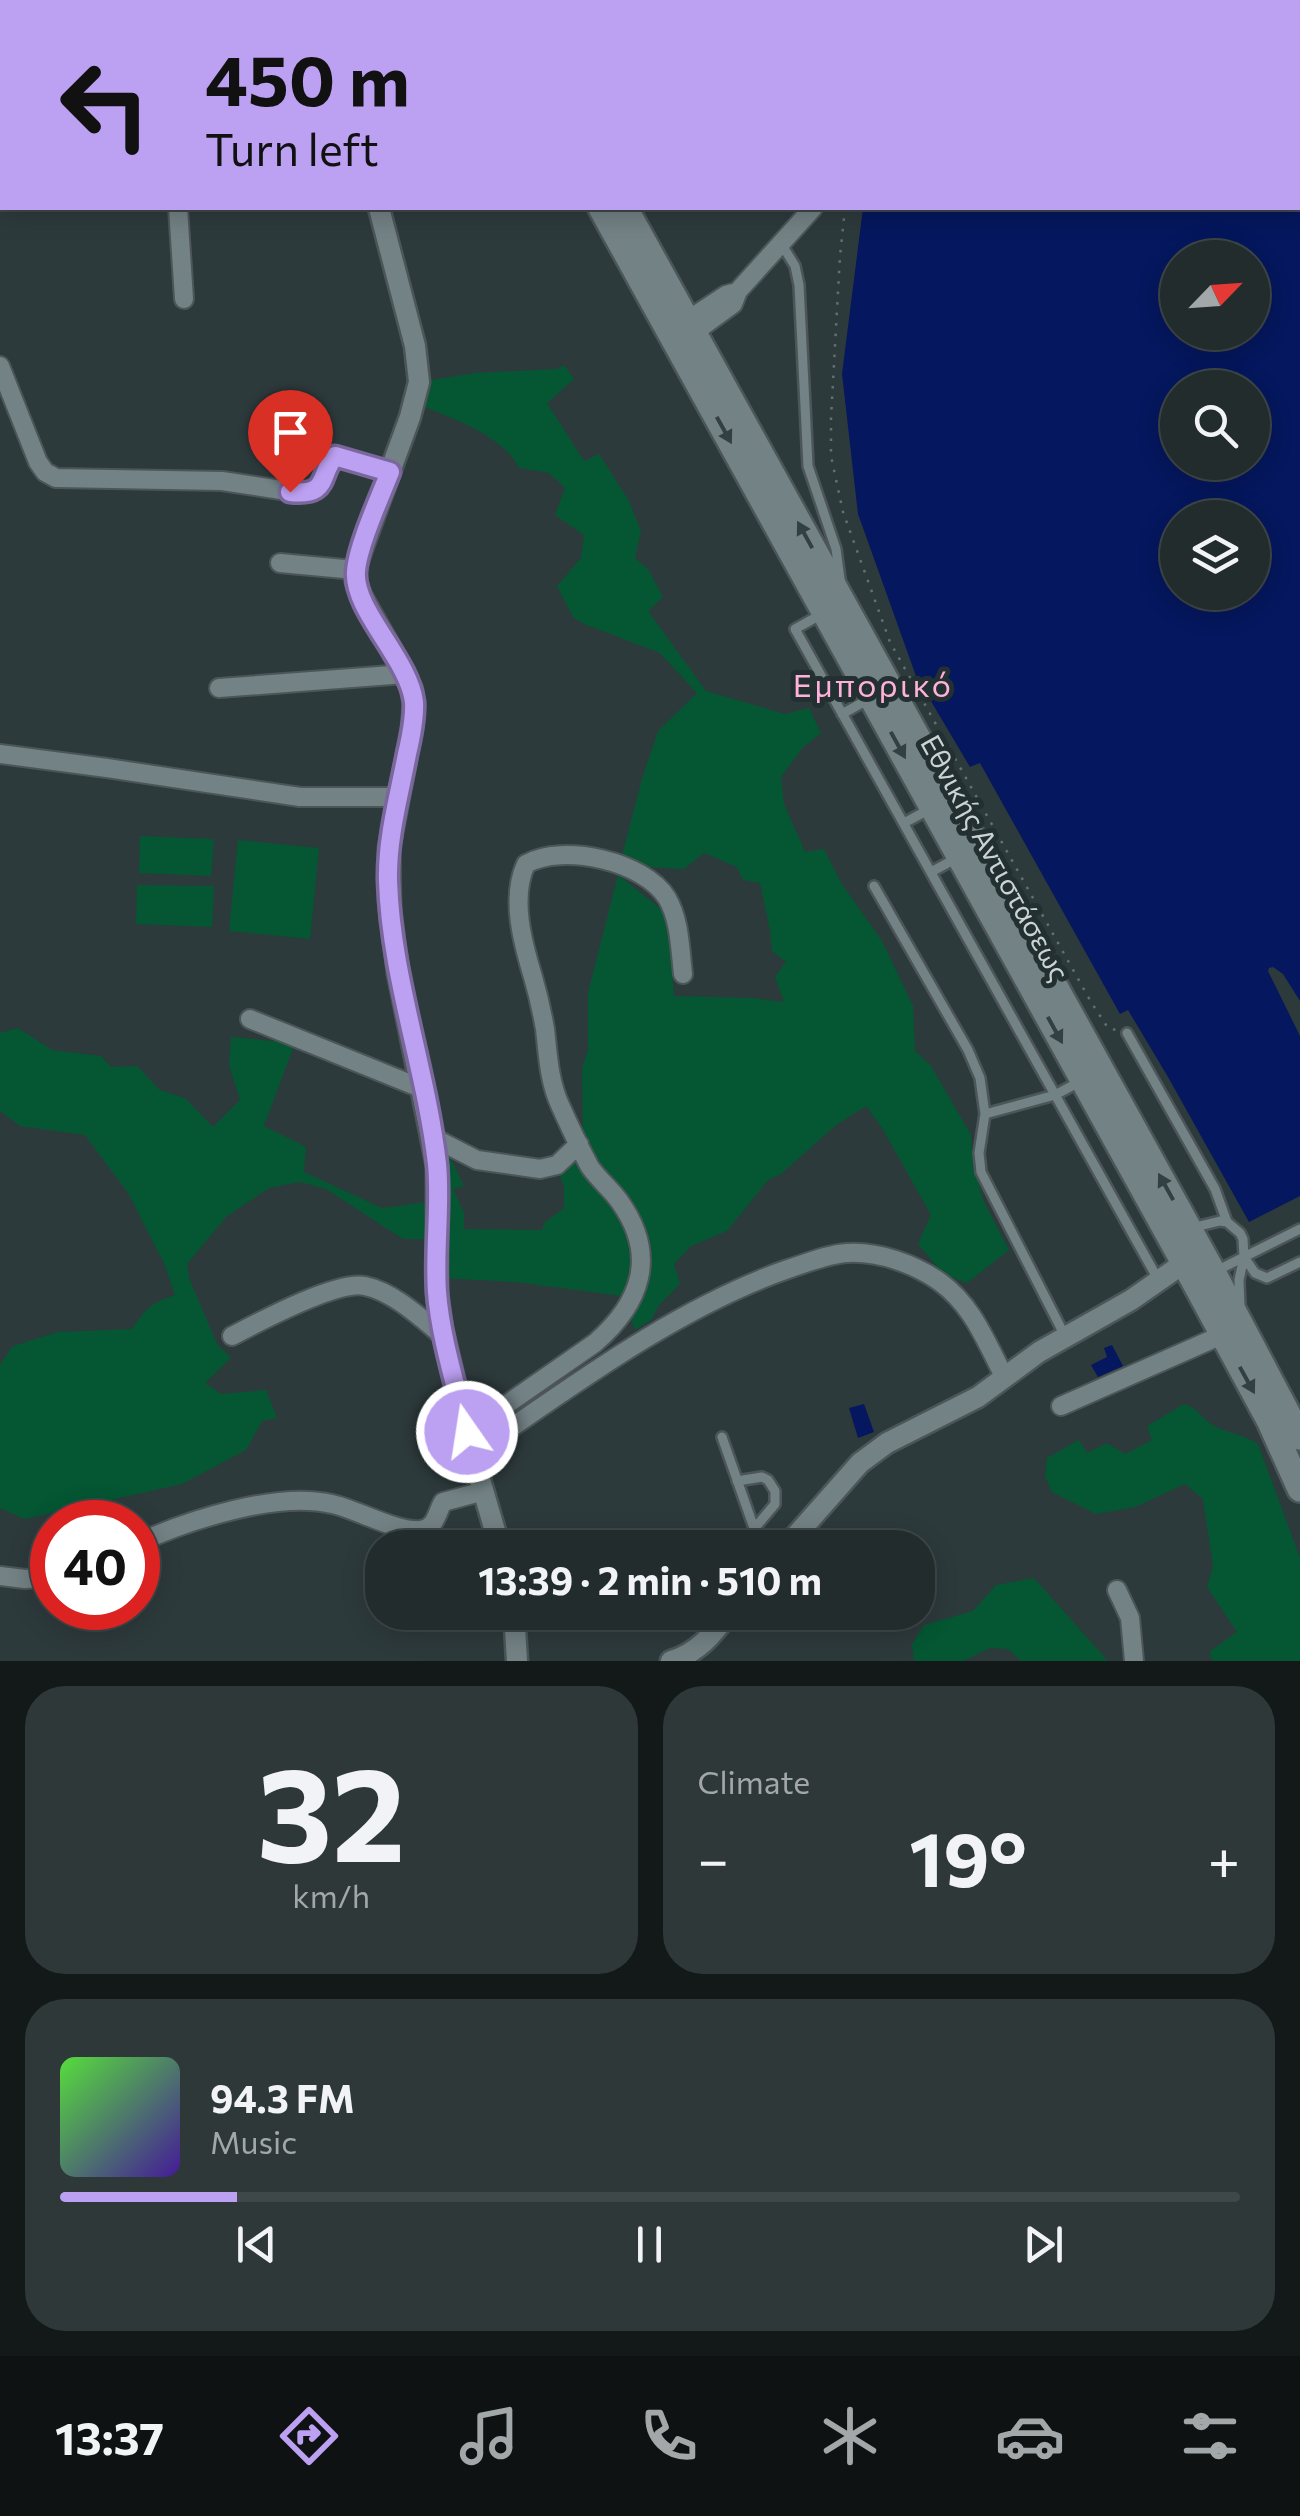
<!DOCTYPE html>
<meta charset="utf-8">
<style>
body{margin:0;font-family:Commissioner,sans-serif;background:#2e3839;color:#f1f3f6;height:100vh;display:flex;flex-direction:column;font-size:38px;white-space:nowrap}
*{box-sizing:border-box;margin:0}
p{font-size:32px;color:#a2a7aa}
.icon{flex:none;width:55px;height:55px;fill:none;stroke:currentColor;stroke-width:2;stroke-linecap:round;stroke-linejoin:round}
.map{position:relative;height:1661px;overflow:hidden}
.side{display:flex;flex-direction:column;gap:25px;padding:25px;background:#131819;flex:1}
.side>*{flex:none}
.guide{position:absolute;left:0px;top:0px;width:1300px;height:210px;box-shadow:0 5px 25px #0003,0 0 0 2px #3f4849;background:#bca0f2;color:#111;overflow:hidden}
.needle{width:65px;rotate:65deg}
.controls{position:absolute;left:1160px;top:240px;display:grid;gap:20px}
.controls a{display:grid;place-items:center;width:110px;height:110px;border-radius:50%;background:#222c2d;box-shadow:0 5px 25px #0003,0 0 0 2px #3f4849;font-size:50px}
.speed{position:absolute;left:30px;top:1500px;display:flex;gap:20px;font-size:50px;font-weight:700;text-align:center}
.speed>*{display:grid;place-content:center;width:130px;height:130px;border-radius:50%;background:#222c2d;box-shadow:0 5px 25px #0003,0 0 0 2px #3f4849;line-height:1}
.speed .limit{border:15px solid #d22;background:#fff;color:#111}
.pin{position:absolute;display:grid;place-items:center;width:85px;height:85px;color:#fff;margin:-102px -42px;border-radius:50% 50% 50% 0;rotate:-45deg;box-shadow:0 0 10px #0007}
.pin .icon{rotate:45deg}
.me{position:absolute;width:110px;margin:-55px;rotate:347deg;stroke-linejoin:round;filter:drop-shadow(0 0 8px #0008)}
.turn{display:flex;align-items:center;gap:35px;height:210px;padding:0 40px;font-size:45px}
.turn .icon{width:130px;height:130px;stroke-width:2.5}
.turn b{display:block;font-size:70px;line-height:85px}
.big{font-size:75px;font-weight:700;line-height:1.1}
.side .tile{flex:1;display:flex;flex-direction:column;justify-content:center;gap:15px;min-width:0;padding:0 35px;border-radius:40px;background:#2e3839}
.side .dial{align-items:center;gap:0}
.dial b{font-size:130px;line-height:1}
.song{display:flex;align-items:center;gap:30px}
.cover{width:120px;height:120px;border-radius:15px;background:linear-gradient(135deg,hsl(110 70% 55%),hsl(260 70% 35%))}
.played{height:10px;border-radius:5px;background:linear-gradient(90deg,#bca0f2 15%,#3f4849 15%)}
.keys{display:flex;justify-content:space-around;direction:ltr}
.heat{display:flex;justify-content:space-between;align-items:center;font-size:55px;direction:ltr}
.side .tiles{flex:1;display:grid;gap:25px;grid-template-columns:1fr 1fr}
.tile:last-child{grid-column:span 2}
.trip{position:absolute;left:365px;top:1530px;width:570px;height:100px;border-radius:40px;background:#222c2d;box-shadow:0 5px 25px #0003,0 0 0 2px #3f4849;font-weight:700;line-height:100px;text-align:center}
.tabs{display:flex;height:160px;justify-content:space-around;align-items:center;background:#0e1212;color:#a2a7aa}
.tabs .icon{width:70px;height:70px}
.tabs .selected{color:#bca0f2}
.tabs b{font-size:45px;color:#f1f3f6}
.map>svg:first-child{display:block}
</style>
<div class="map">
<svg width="1300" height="1661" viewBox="0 0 1300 1661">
<rect width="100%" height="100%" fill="#2d3a3c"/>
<!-- green -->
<path fill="#045732" d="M564 365 574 379 547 403 584 461 599 454 629 501 641 531 635 558 648 569 663 597 648 611 706 691 785 714 809 708 821 733 803 747 781 777 784 804 805 852 824 849 841 883 882 941 913 1006 915 1051 931 1066 971 1135 973 1162 983 1200 1009 1250 967 1283 943 1274 918 1244 931 1215 882 1128 866 1106 836 1125 781 1174 768 1180 727 1231 691 1246 674 1264 680 1284 659 1305 651 1320 635 1330 622 1296 515 1282 442 1278V1239H403L326 1189 300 1182 269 1188 226 1217 187 1264 189 1278 217 1344 231 1358 205 1383 221 1394 266 1390 277 1418 262 1421 246 1450 182 1484 25 1519 0 1508V1365L13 1346 58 1332 132 1329C146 1308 151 1303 175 1295L164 1263 128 1193 85 1135 20 1126 0 1111V1033L18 1028 52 1050 101 1056 111 1067 137 1066 160 1090 185 1098 213 1127 240 1100 229 1065 231 1037 295 1043 264 1126 306 1147 304 1172 382 1208 442 1200 439 1145 449 1150 450 1157 464 1186 453 1189 464 1213V1229L542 1230 544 1223 564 1208V1187L560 1175 568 1148 583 1138 582 1068 588 1049V993L618 875 661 909 669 928 674 996 753 998 784 1002 775 977 786 962 772 951 770 930 760 883 743 880 737 867 704 853 684 869 646 867 621 859 642 779 658 731 697 693 660 653 584 624 573 617 557 586 581 558 584 535 555 515 565 488 549 473 519 468C505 437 451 417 421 406L419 382 475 373 557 369Z
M140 836 214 839 211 876 139 873Z
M238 840 319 848 310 939 229 931Z
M137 885 214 886 212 927 136 924Z
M1184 1404C1196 1407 1201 1417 1211 1424 1225 1433 1244 1434 1258 1444L1300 1558V1661H1213L1209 1652 1237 1632 1207 1587 1213 1566 1203 1499 1185 1484 1135 1507 1096 1514 1052 1492 1045 1476 1047 1458 1079 1440 1087 1453 1107 1443 1125 1454 1152 1440 1147 1426Z
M1034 1578 1108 1661H1021L1008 1649 990 1648 963 1661H914L912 1644 924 1625 973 1611 996 1585Z"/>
<!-- water -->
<path fill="#05175e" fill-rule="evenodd" d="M970 0H1300V1001L1283 974 1273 967 1269 968 1268 971 1300 1036V1196L1249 1222 1168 1077 1128 1010 1120 1014 980 763 970 767 916 676 858 514 842 374 863 208H1298V2H968ZM1178 258H1252V332H1178ZM1178 388H1252V462H1178ZM1178 518H1252V592H1178Z
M1112 1345 1123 1366 1098 1377 1091 1365 1107 1357 1104 1348Z
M864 1404 874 1432 858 1438 849 1408Z"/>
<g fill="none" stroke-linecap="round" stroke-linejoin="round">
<!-- service casing -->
<g stroke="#4c5658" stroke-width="14">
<path id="service" d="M871 2 877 0
M782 245 795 266 799 285 808 466 836 549 840 579
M822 614 795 629 1159 1281
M842 714 869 699
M904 823 930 809
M931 872 957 858
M874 886 968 1050 980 1078 985 1114 979 1153 981 1172 1065 1336
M1127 1033 1215 1189 1227 1222 1240 1233 1243 1239 1244 1257 1239 1280 1240 1307
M985 1114 1055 1095 1081 1081
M1191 1228 1220 1221 1227 1222
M1244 1257 1300 1229
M1216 1271 1244 1257 1255 1273 1267 1278 1300 1262
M722 1437 761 1548
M737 1481 762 1477 768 1480 775 1491V1504L754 1529"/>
</g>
<!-- minor casing -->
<g stroke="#4c5658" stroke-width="22">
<path id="minor" d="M164 0V2
M835 0V2
M142 2 143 0
M0 113 2 111
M178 208 184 299
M679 326 726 295 733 293
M685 339 733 304 738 291 813 208
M0 366 38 462 45 472 56 478 222 481 301 493C330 486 319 472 335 456L390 472
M280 563 355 570
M219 688 405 674
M0 754 107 768 300 797H399
M250 1019 423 1089
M432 1137 477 1160 540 1169 557 1165 579 1144
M232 1336C259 1322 337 1280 365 1286 394 1292 422 1319 444 1337
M1061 1406 1222 1335
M467 1432 595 1343C641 1303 658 1256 620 1202 611 1189 599 1180 590 1167 579 1147 569 1125 560 1105 549 1081 548 1055 545 1029 542 1012 538 994 533 977 523 944 510 898 526 864 563 843 644 861 667 898 680 920 680 949 683 974
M473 1454C571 1387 676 1308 788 1269 807 1263 828 1254 847 1253 878 1251 915 1264 940 1282 973 1306 986 1342 1004 1376
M138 1543C189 1520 277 1491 332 1504 356 1509 398 1533 421 1530 436 1528 437 1512 443 1502L484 1491
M0 1576 25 1579 52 1577
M1117 1590 1130 1618 1134 1661"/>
</g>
<!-- tertiary casing -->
<g stroke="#4c5658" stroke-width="25">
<path id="tertiary" d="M332 0 333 2
M379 208 415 346 419 382 410 417 360 554 355 570 356 582 361 596 405 674 412 690 414 706 412 728 389 848 390 909 398 973 437 1166V1294L442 1329 469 1442 500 1548
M785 1548 860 1463 887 1443 978 1397 1039 1352 1131 1300 1184 1263 1197 1264
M514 1612 517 1661
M671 1661C698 1653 713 1634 730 1612"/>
</g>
<!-- secondary casing -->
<g stroke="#4c5658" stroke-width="30">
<path id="secondary" d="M482 0 484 2
M503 0 505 2
M601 208 1184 1263 1269 1420 1300 1489
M625 208 1213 1272 1300 1437"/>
</g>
<!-- primary casing -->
<g stroke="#4c5658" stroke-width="30">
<path id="primary" d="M80 2 83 0
M112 2 115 0
M0 59 2 58
M0 83 2 82"/>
</g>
<!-- path -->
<path stroke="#657072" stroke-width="2.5" stroke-dasharray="2.5 8" stroke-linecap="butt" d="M845 208 840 256 831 418V456L843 512 890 642 1091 1002 1108 1028 1116 1030"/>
<!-- service -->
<use href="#service" stroke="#738285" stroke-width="9"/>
<!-- minor -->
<use href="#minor" stroke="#738285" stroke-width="18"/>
<!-- tertiary -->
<use href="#tertiary" stroke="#738285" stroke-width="20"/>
<!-- secondary -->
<use href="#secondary" stroke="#738285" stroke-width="25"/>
<!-- primary -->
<use href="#primary" stroke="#539f98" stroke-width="25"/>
</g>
<!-- one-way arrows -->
<defs><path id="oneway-solid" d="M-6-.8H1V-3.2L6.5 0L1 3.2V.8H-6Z" transform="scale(2.5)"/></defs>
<g fill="#334043">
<use href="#oneway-solid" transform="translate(724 430) rotate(61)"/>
<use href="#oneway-solid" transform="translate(805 535) rotate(-119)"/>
<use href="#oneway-solid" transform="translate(898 745) rotate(61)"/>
<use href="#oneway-solid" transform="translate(1055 1030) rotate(61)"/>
<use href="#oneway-solid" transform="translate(1166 1187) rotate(-119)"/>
<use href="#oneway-solid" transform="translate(1247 1380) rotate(61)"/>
</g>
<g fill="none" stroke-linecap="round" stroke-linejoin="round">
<!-- route casing -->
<g stroke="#7a689d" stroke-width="25">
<path id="route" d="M290 492C330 496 318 476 335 456L390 472C380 497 357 548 356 572 353 610 409 659 414 702 415 719 411 737 407 754 399 796 387 838 388 881 391 977 426 1068 437 1164 441 1206 434 1250 437 1292 440 1336 457 1389 467 1432"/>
</g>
<!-- route -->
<use href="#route" stroke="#bca0f2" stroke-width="18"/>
</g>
<g text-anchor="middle" stroke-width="10" stroke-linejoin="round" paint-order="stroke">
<!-- street labels -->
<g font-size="28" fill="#cbd3d5" stroke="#233032">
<text transform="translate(995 858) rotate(61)" y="10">Εθνικής Αντιστάσεως</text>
</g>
<!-- quarter labels -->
<g font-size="32" letter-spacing="2.5" fill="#feb2d9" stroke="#233032">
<text x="873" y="697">Εμπορικό</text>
</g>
</g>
</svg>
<div class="controls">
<a><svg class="needle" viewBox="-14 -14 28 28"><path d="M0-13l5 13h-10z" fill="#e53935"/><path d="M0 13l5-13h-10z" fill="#a2a7aa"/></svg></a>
<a><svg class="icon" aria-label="search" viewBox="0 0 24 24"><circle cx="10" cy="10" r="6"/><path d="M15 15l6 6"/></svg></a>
<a><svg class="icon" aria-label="layers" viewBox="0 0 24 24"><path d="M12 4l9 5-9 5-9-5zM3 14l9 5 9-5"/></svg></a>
</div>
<div class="speed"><div class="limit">40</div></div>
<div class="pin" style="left:290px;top:492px;background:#d93025"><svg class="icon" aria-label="arrive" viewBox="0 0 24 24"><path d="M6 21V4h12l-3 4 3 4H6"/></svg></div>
<svg class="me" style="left:467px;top:1432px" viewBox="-20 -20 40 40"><circle r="17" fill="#bca0f2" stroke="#fff" stroke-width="3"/><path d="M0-11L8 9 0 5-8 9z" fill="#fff"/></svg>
<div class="trip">13:39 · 2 min · 510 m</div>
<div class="guide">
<div class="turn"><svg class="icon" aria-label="left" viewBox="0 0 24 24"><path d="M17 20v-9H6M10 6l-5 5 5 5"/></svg><div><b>450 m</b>Turn left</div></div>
</div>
</div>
<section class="side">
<div class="tiles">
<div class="tile dial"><b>32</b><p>km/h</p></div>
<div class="tile"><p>Climate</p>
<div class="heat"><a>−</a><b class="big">19°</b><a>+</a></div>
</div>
<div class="tile">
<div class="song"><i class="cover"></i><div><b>94.3 FM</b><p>Music</p></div></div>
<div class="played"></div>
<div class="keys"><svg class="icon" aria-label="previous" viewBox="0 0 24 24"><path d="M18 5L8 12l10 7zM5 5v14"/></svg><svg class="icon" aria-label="pause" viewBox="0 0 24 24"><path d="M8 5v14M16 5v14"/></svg><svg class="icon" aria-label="next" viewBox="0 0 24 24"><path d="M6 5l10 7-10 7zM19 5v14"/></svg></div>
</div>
</div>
</section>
<nav class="tabs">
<b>13:37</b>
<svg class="icon selected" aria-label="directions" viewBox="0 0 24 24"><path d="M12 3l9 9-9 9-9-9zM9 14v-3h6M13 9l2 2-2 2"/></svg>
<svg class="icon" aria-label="music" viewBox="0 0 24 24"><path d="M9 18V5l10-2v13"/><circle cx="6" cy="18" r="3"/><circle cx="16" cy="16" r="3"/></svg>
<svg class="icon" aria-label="phone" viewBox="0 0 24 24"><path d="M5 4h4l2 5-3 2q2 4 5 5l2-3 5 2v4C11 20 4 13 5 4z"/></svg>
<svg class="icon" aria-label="climate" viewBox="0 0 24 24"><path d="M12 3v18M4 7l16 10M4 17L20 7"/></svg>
<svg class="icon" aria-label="car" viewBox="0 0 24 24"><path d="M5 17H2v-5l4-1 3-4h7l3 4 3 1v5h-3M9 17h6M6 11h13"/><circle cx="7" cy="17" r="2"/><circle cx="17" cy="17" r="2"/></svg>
<svg class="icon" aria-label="filters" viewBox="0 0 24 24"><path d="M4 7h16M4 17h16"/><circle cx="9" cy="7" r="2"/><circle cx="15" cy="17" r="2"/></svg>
</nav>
